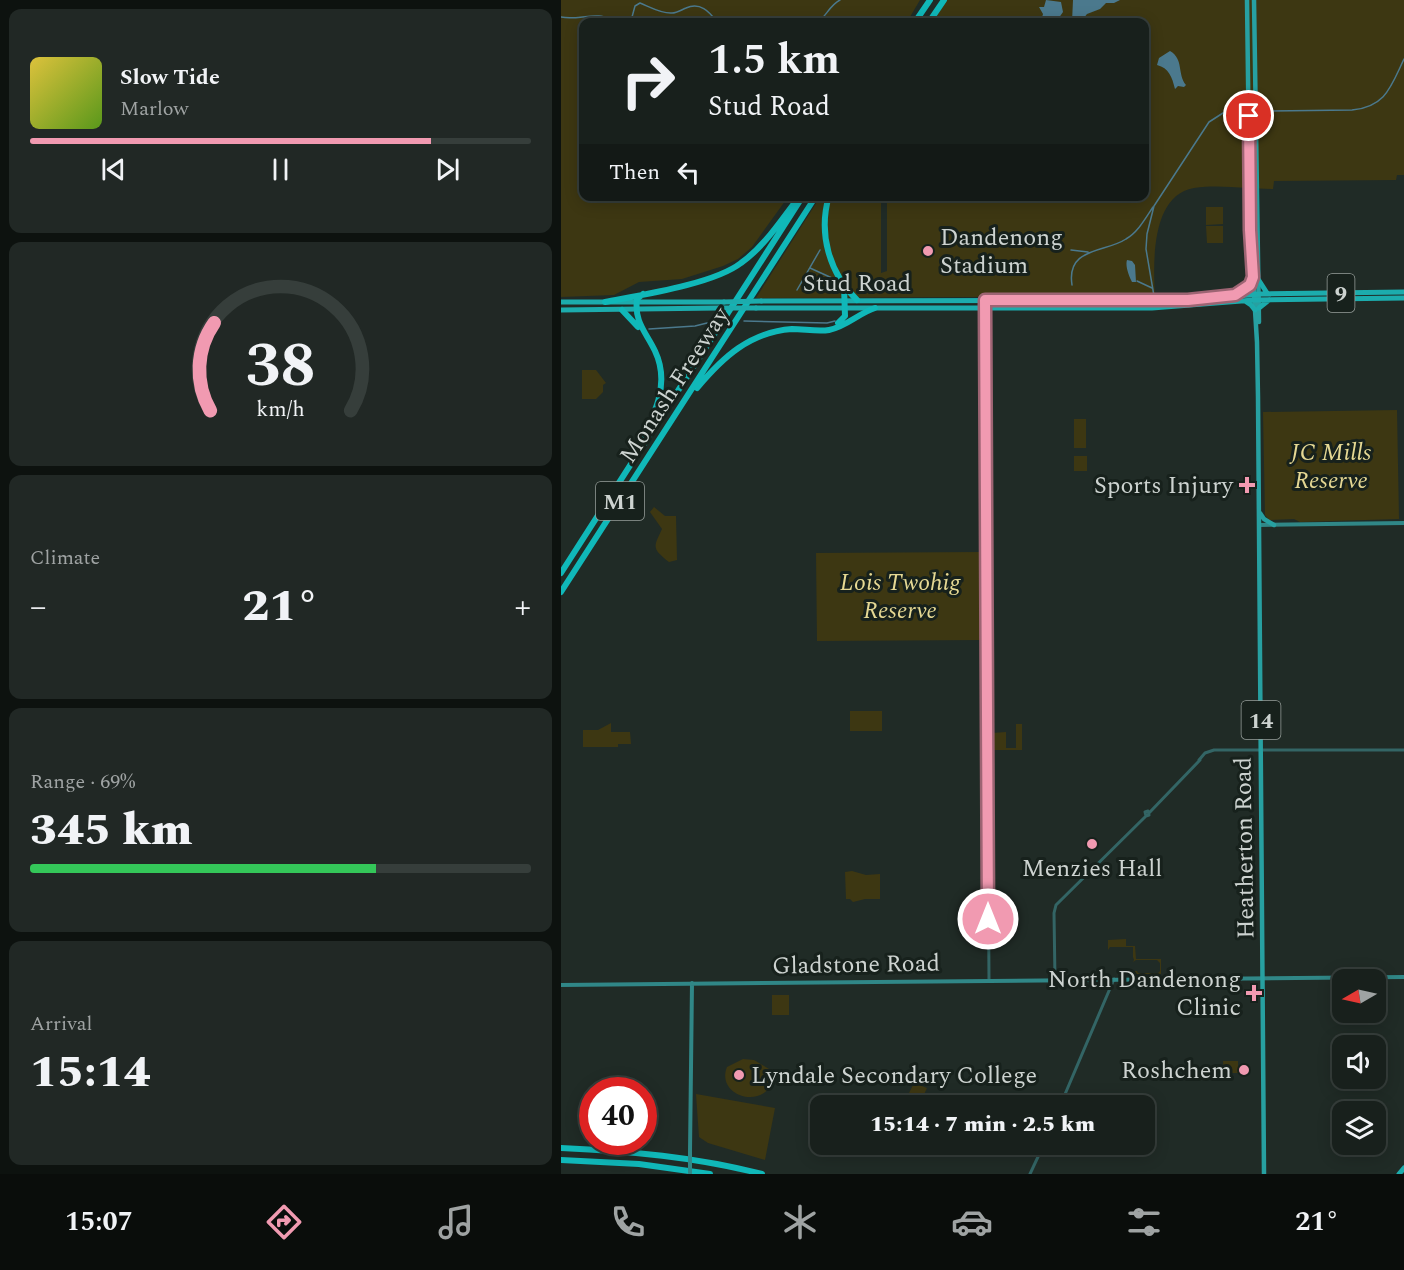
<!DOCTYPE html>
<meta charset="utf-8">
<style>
body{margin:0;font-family:Spectral,serif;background:#212825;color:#f1f3f6;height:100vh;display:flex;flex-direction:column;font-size:22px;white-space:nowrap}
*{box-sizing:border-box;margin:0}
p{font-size:20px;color:#9fa3a3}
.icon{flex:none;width:33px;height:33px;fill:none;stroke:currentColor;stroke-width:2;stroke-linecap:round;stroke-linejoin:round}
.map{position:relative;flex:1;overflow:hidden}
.panel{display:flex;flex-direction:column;gap:9px;padding:9px;background:#0d120f;width:561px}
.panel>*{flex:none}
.top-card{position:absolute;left:18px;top:18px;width:570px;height:183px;border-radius:12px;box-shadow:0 3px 15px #0003,0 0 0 2px #363e3b;background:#18201c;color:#f1f3f6;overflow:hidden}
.needle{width:39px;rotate:261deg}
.buttons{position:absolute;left:771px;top:969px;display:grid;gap:12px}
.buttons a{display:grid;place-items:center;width:54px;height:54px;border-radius:12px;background:#18201c;box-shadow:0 3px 15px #0003,0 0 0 2px #363e3b;font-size:30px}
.speed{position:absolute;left:18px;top:1077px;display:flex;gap:12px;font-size:30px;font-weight:700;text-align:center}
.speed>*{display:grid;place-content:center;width:78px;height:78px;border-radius:50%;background:#18201c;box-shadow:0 3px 15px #0003,0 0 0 2px #363e3b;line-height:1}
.speed .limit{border:9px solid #d22;background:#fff;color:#111}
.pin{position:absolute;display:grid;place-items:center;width:51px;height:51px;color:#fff;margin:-26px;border:3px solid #fff;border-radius:50%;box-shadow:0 2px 6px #0007}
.me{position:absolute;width:66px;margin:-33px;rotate:0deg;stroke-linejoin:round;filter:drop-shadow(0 0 4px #0008)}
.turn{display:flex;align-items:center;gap:21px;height:126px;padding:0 30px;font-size:27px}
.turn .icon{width:78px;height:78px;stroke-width:2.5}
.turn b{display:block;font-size:42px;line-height:51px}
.then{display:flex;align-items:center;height:57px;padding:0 30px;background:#0003;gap:12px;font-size:22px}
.big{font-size:45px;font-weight:800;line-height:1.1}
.panel .card{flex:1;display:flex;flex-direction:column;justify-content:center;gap:9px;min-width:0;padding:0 21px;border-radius:12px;background:#212825}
.panel .dial{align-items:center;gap:0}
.dial svg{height:156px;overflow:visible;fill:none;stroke:#363e3b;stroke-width:7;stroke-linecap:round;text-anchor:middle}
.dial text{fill:#f1f3f6;stroke:none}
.song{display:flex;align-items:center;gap:18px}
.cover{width:72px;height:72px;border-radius:9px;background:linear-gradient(135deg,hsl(50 70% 55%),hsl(90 70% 35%))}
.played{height:6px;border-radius:3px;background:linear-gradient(90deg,#f19ab1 80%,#363e3b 80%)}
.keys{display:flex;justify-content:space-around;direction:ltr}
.heat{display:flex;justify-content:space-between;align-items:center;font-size:33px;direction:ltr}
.charge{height:9px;border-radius:4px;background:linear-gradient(90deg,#34c759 69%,#363e3b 0)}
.trip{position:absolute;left:249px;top:1095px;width:345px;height:60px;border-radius:12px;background:#18201c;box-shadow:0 3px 15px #0003,0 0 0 2px #363e3b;font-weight:800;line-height:60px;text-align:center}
.tabs{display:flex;height:96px;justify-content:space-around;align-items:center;background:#0a0d0b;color:#9fa3a3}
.tabs .icon{width:42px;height:42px}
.tabs .on{color:#f19ab1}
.tabs b{font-size:27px;color:#f1f3f6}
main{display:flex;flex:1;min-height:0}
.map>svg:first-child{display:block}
</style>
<main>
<section class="panel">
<div class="card">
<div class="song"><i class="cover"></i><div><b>Slow Tide</b><p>Marlow</p></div></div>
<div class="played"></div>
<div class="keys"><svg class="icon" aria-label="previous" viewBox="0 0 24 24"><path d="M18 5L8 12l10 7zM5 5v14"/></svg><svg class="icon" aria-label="pause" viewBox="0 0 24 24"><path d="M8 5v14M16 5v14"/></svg><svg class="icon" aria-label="next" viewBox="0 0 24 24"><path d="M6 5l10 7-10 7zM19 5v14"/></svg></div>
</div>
<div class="card dial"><svg viewBox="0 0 100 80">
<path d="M14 69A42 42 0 1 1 86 69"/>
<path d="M14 69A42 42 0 0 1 16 24" stroke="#f19ab1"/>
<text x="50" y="56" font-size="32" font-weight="700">38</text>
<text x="50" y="72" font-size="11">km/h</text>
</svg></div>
<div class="card"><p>Climate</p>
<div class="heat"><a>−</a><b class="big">21°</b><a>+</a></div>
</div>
<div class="card"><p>Range · 69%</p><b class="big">345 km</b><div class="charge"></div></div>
<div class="card"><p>Arrival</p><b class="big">15:14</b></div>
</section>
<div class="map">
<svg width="843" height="1174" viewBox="0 0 843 1174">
<rect width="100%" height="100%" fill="#202b26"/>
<!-- green -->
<path fill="#3d3712" d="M0 0H359L346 22H22V196L227 197 191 247 177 259 162 266 121 279 78 282 53 295 0 297Z
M386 0H843V175H836L835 180 713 181 712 189C687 189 659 184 633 188 590 195 592 263 594 296L195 298 259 197H320V273L326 271V197L584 196V22H371Z
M645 207H662V224L645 225Z
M645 226H662V243H646Z
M21 370H35L45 383 42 385V392L35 399H21Z
M836 410 838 519 739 522 733 519 708 520 704 515 702 412Z
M513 419H525V448H513Z
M513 456H526V471H513Z
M93 507 104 516H115L116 560 108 562C91 548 92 548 101 529L89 512Z
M422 552 423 640 256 641 255 553Z
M289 711H321V731H289Z
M50 723V732H69L70 744H57V747H22V730H37Z
M455 724H461V750H431V733L445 732V748H455Z
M291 871 305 875 319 874V899H304L292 902 289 899H285L284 872Z
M565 939V946H574L575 959H600V974H571V971L573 973V971H576L577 973H597L599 971V963L596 960H575L572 962 573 960 572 957V947H549L547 950V940Z
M211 995H228V1015H211Z
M182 1059 193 1060 208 1069 210 1085C197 1109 155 1094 166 1067Z
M662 1061H677V1073H663Z
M353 1083 366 1088 360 1101 347 1095Z
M135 1094 214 1108 204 1160 147 1143 138 1137Z"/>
<!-- water -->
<path fill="#4b798d" d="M485 0 500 2 502 12 495 22 480 21 482 14 478 7H483Z
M512 0H559L553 3H545L539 9 526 14 522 19 511 22Z
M609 51C623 59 616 74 625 85L623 87 617 86 614 89C611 77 608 68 596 65L598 58Z
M566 260 571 261 574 265 575 282H571C568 276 564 266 566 260Z"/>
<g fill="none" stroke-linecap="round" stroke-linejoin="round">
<!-- stream -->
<path stroke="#4b798d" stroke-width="1.5" d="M0 17C13 20 25 15 38 16 48 17 56 22 66 22L71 17 74 6 79 3C89 7 101 14 111 13 116 13 120 10 125 8 139 2 148 11 156 22
M235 22 240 19 258 21C266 15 269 5 279 0
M698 111 791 110C825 107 830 86 843 59
M510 250 527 252
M249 268 271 278 278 292
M576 281 591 288
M511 285C505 247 544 253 565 239 577 232 584 219 592 207
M236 290 259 250
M593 296 585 249 586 234 593 206 648 122 662 113 685 112
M183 321 266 323 274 321
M88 329 134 326 154 321"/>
<!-- tertiary -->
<path stroke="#336565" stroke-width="3" d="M424 307 428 981
M638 760 644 753 653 750H843
M587 811 588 815 585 816 584 812Z
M588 813 639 760
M494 980 493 913 495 905 585 816
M499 1106 553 979
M469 1174 483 1144"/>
<!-- secondary -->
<path stroke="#308787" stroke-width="4" d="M698 525 843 523
M0 985 843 977
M129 1152 131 983"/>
<!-- primary -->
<path stroke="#27a0a1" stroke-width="4.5" d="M686 0 689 230 696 342 697 397 703 1174
M693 0 698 322
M699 513 703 519 713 525"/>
<!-- trunk -->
<path stroke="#1cacad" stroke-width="5" d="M697 279 706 293
M675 294 690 284 692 277
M200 301 627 300 700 294 843 292
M684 301 690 305 694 310
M0 302H163
M195 308H591L693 300 843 298
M698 308 708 300
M0 310 158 308
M838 1174 843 1168"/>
<!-- motorway -->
<path stroke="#10b8b9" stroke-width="6" d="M354 22 369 0
M368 22 383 0
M268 196C257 233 268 273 296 300
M44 302C80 295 153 284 180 263 204 246 220 220 238 197
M61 310 77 327
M277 323 284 316 283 286
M136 388C162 357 189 332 231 329 243 329 257 332 268 330 285 327 298 313 314 308
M71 457C88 424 112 389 94 351 85 332 73 322 76 299L82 294
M0 573 242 196
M0 592 255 196
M0 1148C68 1151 135 1157 201 1174
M0 1160 78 1164 149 1174"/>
<!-- secondary-bridge -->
<path stroke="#308787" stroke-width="4" d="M129 1152V1174"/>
<!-- trunk-bridge -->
<path stroke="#1cacad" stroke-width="5" d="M163 302 200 301
M158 308H195"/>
</g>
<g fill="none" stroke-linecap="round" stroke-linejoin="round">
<!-- route casing -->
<g stroke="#9d6473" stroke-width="15">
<path id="route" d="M427 919 424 300H627L674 295 689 285 692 277 689 230 688 116"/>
</g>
<!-- route -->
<use href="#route" stroke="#f19ab1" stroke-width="10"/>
</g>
<!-- markers -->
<g fill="#f19ab1" stroke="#17211c" stroke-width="2">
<circle cx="367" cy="251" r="6"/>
<path d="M683 476h6v6h6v6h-6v6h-6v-6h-6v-6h6z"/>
<circle cx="531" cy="844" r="6"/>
<path d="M690 984h6v6h6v6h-6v6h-6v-6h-6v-6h6z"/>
<circle cx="683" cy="1070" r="6"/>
<circle cx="178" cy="1075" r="6"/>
</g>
<g text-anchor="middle" stroke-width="6" stroke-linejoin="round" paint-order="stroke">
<!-- shield labels -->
<g fill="#17211c" stroke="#969e9a" stroke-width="1.5">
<rect x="766.5" y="274" width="27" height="38" rx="4.5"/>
<rect x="35" y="482" width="48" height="38" rx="4.5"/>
<rect x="680.5" y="701" width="39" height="38" rx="4.5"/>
</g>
<g font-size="22" font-weight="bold" fill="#cdd3d0">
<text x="780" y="301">9</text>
<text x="59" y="509">M1</text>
<text x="700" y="728">14</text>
</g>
<!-- poi labels -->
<g font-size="24" fill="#cdd3d0" stroke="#17211c" text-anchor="end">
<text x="379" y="245" text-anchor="start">Dandenong<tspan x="379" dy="28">Stadium</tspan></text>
<text x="672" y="493">Sports Injury</text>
<text x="531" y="876" text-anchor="middle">Menzies Hall</text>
<text x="680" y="987">North Dandenong<tspan x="680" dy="28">Clinic</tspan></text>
<text x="671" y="1078">Roshchem</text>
<text x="190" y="1083" text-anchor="start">Lyndale Secondary College</text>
</g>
<!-- street labels -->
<g font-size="24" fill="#cdd3d0" stroke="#17211c">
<text x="296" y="291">Stud Road</text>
<text transform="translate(113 385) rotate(-57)" y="8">Monash Freeway</text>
<text transform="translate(683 848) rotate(-91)" y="8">Heatherton Road</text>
<text transform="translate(295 964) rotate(-1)" y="8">Gladstone Road</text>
</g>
<!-- park labels -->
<g font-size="24" font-style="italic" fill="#e5d893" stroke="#17211c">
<text x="770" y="460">JC Mills<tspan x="770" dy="28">Reserve</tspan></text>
<text x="339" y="590">Lois Twohig<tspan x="339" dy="28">Reserve</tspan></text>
</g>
</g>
</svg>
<div class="buttons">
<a><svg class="needle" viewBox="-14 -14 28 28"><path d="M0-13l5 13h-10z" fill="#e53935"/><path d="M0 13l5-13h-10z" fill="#9fa3a3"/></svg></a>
<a><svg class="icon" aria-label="sound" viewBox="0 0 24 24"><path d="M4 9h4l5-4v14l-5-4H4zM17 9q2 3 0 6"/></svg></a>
<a><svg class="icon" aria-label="layers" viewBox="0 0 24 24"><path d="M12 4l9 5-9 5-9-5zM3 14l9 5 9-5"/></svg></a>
</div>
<div class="speed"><div class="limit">40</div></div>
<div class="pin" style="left:688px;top:116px;background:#d93025"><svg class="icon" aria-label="arrive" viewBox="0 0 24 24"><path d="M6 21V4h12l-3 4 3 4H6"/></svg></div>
<svg class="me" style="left:427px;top:919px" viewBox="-20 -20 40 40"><circle r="17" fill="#f19ab1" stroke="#fff" stroke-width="3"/><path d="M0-11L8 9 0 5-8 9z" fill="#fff"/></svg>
<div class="trip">15:14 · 7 min · 2.5 km</div>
<div class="top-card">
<div class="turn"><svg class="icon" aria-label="right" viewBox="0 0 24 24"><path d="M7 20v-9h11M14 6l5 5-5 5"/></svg><div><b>1.5 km</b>Stud Road</div></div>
<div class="then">Then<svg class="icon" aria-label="left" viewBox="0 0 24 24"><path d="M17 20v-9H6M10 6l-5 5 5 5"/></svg></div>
</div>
</div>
</main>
<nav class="tabs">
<b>15:07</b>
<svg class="icon on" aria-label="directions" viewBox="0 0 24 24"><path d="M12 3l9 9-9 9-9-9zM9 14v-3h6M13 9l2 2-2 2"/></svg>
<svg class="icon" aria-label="music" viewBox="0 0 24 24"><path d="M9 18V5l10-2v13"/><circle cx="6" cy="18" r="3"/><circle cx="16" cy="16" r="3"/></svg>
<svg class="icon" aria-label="phone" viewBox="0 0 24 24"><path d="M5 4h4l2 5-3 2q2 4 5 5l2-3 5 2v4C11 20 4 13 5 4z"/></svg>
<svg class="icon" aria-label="climate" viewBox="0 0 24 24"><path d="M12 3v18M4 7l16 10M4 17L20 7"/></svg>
<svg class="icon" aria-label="car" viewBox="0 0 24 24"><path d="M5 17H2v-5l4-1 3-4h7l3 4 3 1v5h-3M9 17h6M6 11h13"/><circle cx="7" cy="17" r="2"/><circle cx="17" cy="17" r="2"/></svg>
<svg class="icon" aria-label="filters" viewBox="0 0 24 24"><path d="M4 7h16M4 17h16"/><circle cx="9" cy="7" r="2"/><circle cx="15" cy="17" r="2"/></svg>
<b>21°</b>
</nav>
